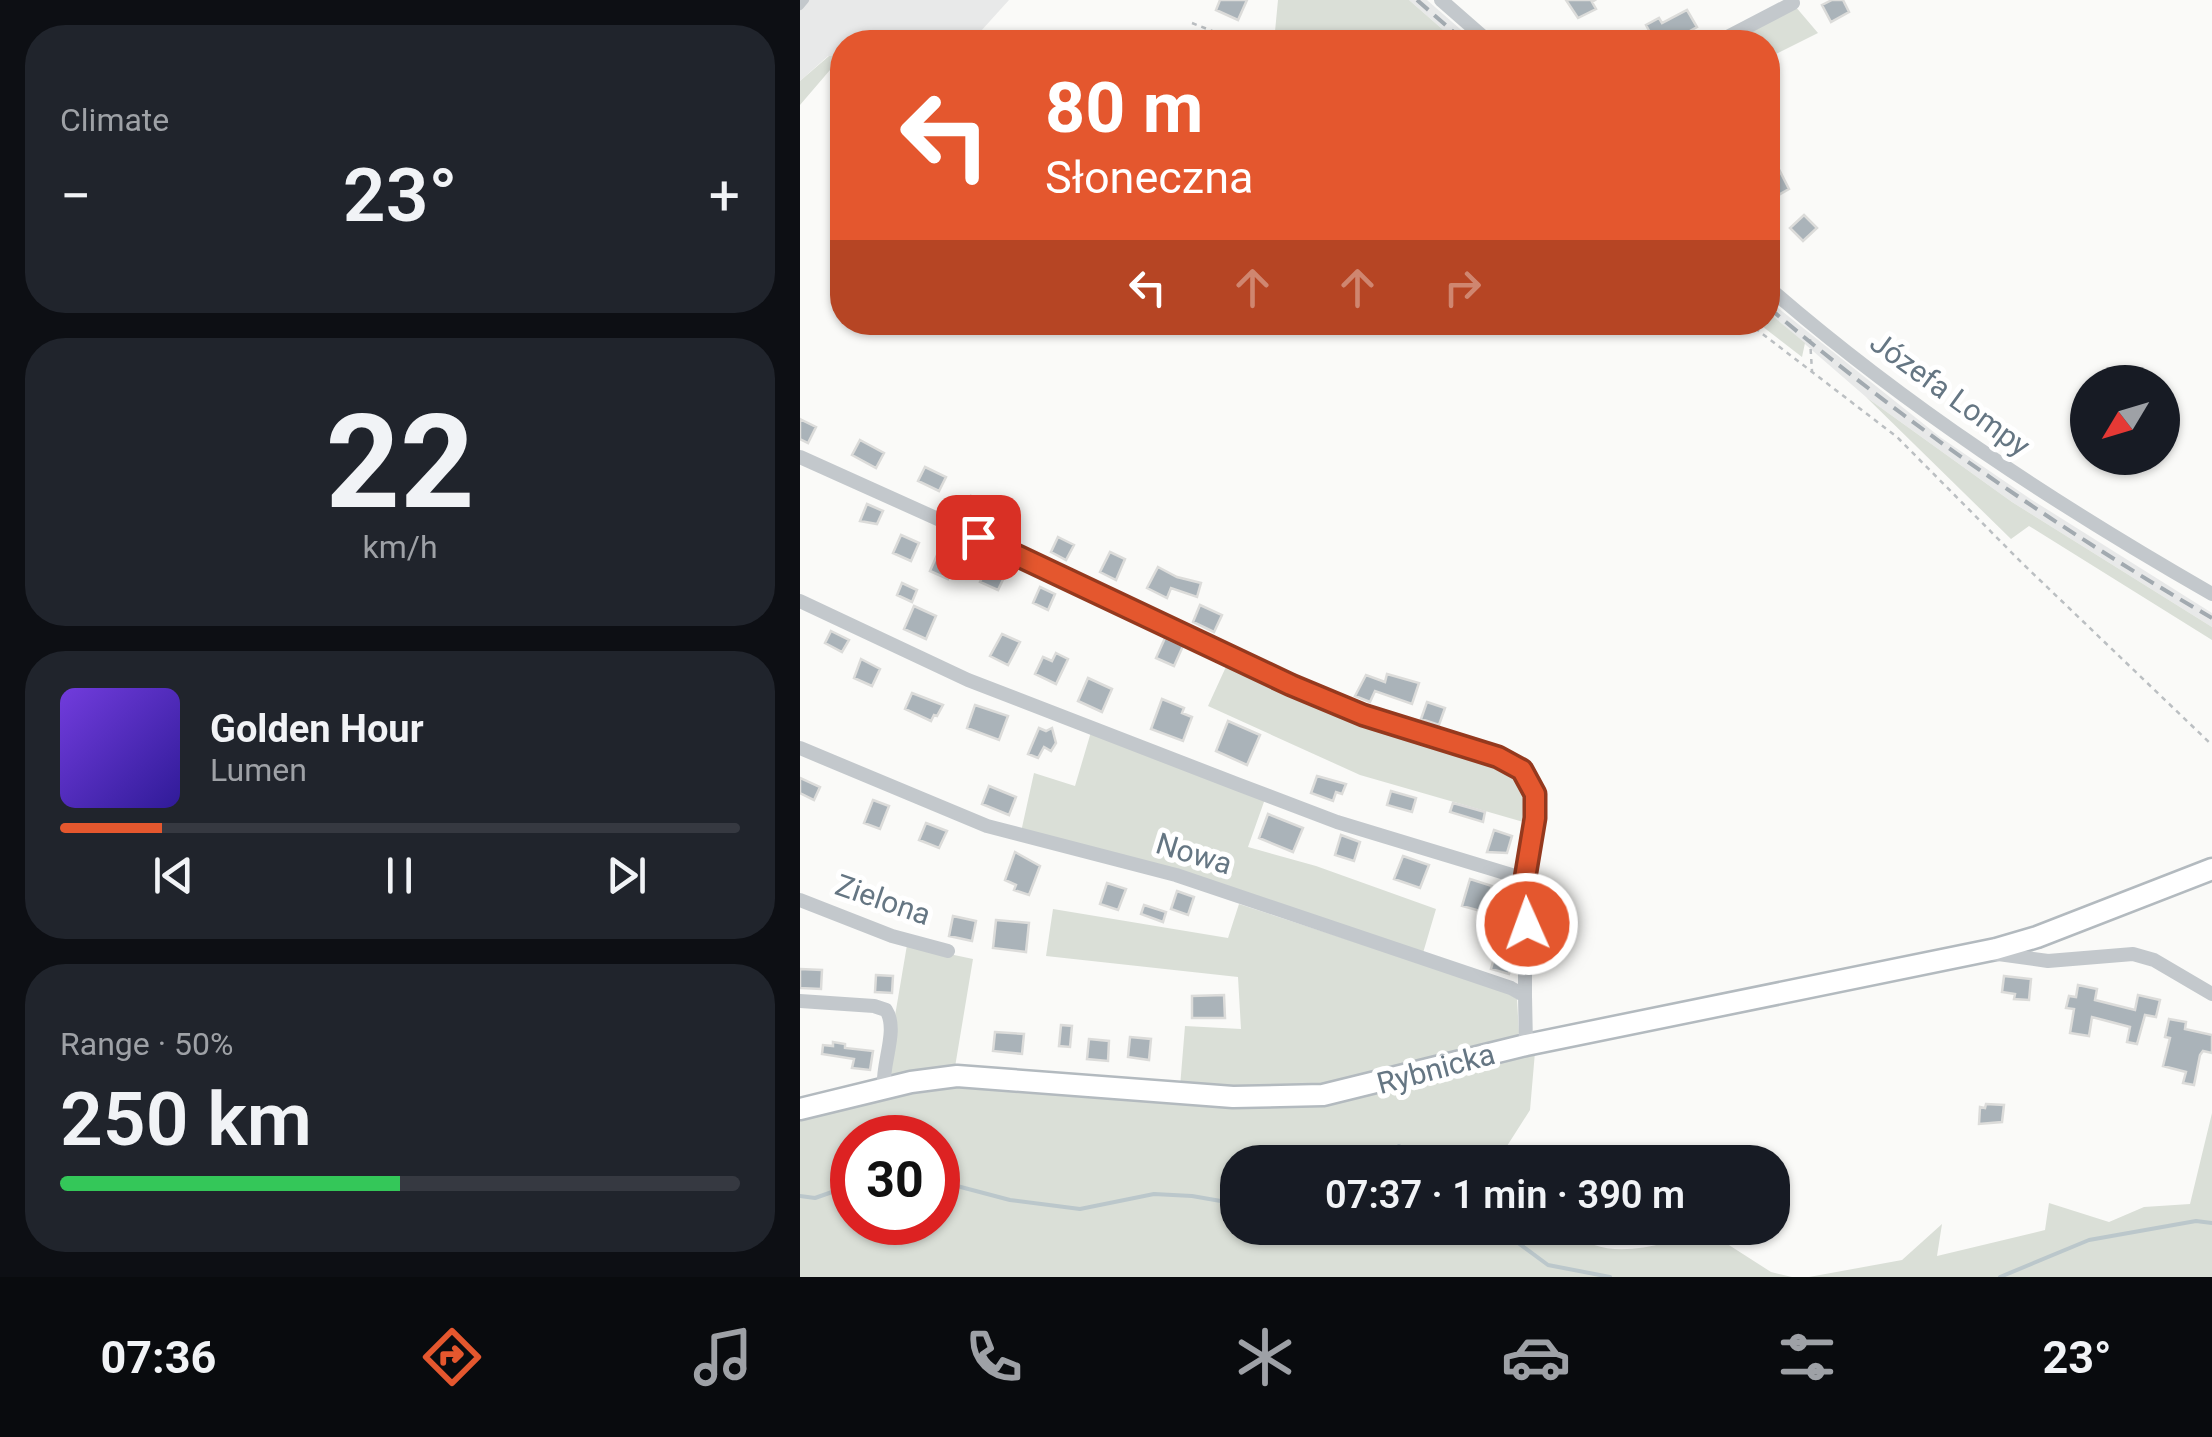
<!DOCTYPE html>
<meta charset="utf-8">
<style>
body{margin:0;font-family:Roboto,sans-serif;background:#20242c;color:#f1f3f6;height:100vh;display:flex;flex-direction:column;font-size:38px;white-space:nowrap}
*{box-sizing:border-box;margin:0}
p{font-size:32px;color:#9ea1a6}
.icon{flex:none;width:55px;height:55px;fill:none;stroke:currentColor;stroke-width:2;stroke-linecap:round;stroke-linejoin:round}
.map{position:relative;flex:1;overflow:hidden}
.details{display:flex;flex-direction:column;gap:25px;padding:25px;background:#0d0f14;width:800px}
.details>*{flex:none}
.guide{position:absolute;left:30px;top:30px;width:950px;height:305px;border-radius:40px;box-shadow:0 2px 8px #0004;background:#e4572e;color:#fff;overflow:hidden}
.needle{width:65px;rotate:232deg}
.controls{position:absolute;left:1270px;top:365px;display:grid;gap:20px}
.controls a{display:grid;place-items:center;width:110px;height:110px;border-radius:50%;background:#171b24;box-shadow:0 2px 8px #0004;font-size:50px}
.speed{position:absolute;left:30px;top:1115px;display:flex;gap:20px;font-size:50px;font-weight:700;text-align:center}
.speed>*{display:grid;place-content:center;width:130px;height:130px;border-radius:50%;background:#171b24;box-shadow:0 2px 8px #0004;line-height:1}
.speed .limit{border:15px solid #d22;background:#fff;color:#111}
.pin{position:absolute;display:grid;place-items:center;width:85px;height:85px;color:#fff;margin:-42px;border-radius:20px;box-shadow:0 5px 15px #0006}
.me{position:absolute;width:110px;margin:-55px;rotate:358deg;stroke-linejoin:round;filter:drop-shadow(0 0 8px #0008)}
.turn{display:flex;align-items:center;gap:35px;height:210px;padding:0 50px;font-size:45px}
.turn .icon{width:130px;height:130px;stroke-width:2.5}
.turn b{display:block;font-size:70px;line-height:85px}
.lanes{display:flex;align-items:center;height:95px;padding:0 50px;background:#0003;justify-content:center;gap:50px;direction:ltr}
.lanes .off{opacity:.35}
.big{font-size:75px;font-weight:600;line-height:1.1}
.details .tile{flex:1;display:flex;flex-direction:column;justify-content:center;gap:15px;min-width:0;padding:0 35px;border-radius:40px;background:#20242c}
.details .dial{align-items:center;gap:0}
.dial b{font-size:130px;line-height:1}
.song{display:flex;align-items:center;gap:30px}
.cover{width:120px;height:120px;border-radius:15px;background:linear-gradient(135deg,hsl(260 70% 55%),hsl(250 70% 35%))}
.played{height:10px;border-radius:5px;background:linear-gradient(90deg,#e4572e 15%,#363941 15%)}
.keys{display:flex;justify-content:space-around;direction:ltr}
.heat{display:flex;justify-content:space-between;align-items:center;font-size:55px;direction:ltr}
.charge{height:15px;border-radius:8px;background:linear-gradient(90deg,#34c759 50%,#363941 0)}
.trip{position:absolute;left:420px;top:1145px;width:570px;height:100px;border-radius:40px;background:#171b24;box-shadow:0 2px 8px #0004;font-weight:600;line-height:100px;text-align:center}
.dock{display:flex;height:160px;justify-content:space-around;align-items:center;background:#090b0e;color:#9ea1a6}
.dock .icon{width:70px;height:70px}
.dock .on{color:#e4572e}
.dock b{font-size:45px;color:#f1f3f6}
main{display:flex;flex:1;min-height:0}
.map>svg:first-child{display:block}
</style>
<main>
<section class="details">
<div class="tile"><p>Climate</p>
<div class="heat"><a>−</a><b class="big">23°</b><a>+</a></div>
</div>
<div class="tile dial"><b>22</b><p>km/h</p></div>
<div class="tile">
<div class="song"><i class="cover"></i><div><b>Golden Hour</b><p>Lumen</p></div></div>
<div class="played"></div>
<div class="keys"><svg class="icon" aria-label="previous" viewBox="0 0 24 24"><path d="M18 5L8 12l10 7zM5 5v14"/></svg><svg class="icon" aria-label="pause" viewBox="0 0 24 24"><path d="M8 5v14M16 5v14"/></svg><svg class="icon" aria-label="next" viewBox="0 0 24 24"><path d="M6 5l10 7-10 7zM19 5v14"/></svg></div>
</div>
<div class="tile"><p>Range · 50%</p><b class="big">250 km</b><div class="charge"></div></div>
</section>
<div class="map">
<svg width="1412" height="1277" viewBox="0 0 1412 1277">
<rect width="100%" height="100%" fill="#fafaf8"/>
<!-- built -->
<path fill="#e8e9e9" d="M0 0H209L171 42 64 33 55 42H42V56H28L0 81Z
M609 0H627L675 42H657Z
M968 300 1140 437 1229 498 1412 613V627L1212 502 1066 397 968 312Z"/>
<!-- green -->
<path fill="#dadfd7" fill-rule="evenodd" d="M478 0H609L657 42H474Z
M995 6 1018 33 968 58V42H951L945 32Z
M29 56H42L0 105V81Z
M968 312 1005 343 1002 357 958 323 968 322Z
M1066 397 1212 502 1412 627V640L1229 526 1211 539Z
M430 658 714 770 727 785V823L560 775 408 706Z
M291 732 465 799 448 847 516 866 636 909 623 953 221 832 234 773 275 786Z
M439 904 705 991 717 999 719 1033 712 1042 535 1088 380 1087 385 1026 441 1029 438 977 246 956 253 909 428 938Z
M107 945 173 959 155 1067 91 1079 87 1063Z
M735 1052 730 1110 707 1146 717 1162H438V1228H769C805 1267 863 1243 907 1231L971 1272 992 1277H0V1115L151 1079 454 1104ZM52 1138H138V1222H52Z
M1412 1113V1277H1009L1102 1260 1142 1224 1137 1256 1245 1230 1249 1203 1309 1222 1344 1207 1390 1204Z"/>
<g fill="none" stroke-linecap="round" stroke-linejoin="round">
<!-- stream -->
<path stroke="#bbc7cb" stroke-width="4" d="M532 1162 586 1155 599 1146 627 1162
M138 1181 210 1200 280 1209 354 1194 392 1196 438 1204
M0 1196 15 1198 52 1185
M698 1228 748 1265 810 1277
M1200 1277 1289 1240 1396 1221 1412 1223"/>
</g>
<!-- building -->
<path fill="#aab3b9" stroke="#dcdcda" stroke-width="2.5" d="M420 0H447L438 20 416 10Z
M766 0H795L792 2 796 9 778 18Z
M1032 0H1043L1049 12 1031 22 1022 5Z
M887 10 897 27 876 39 878 42H855L846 25 859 18 862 23Z
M968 148 989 189 968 201Z
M1004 215 1017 228 1003 241 990 228Z
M0 419 16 427 8 443 0 439Z
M60 440 84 453 76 468 52 455Z
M125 467 146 477 139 491 118 481Z
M171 496 191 505 183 521 168 514Z
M67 504 83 511 77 524 60 521Z
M101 535 119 543 111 561 93 553Z
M258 537 274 545 266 560 251 552Z
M310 552 325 559 316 580 300 572Z
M138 553 156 561 148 579 130 571Z
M189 563 207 571 198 590 180 582Z
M358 567 377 577 401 583 397 597 371 588 367 598 347 588Z
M102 583 117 590 112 602 97 595Z
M240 587 255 594 248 610 233 603Z
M400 605 422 615 414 632 393 622Z
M114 606 136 616 126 639 104 629Z
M31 631 49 640 42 652 25 643Z
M202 634 220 642 208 665 190 656Z
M365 638 383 646 374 666 356 658Z
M256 653 268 659 256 684 235 674 243 657 252 661Z
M61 659 80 669 72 686 54 678Z
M587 674 619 683 612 704 575 691 570 702 555 696 566 675 585 682Z
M288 678 312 689 302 712 278 701Z
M112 693 143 705 137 716 134 715 131 721 105 709Z
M362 699 384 708 382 713 392 717 383 741 351 729Z
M627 702 645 708 639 725 621 719Z
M175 705 208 716 199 740 167 728Z
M428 721 460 735 447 765 416 751Z
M239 728 246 731 252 728 256 743 251 751 244 747 238 758 228 754Z
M517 776 546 784 542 794 536 792 533 801 511 793Z
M0 778 20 787 14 800 0 793Z
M189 786 216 797 209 815 182 804Z
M591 791 616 798 612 812 587 805Z
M73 800 89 806 80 829 64 823Z
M653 803 685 812 683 822 650 812Z
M468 814 503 828 493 852 459 838Z
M126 823 147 831 139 848 119 840Z
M694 830 712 836 707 853 687 852Z
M541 835 560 842 554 861 535 855Z
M215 852 240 866 229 895 214 890 216 885 205 880Z
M603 856 629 865 620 888 594 879Z
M670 879 692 886 684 912 662 906Z
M307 883 326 889 318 910 300 904Z
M377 891 394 897 388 915 371 909Z
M344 905 366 912 363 922 341 914Z
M153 916 176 921 172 941 149 936Z
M196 920 229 923 226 952 193 948Z
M696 951 714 956 709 974 691 969Z
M0 969 22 970 21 989 0 988Z
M76 975 93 976 92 993 75 992Z
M1204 976 1231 979 1229 1000 1214 999 1215 994 1202 992Z
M1278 985 1297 989 1295 1000 1335 1010 1338 995 1360 1000 1356 1017 1345 1015 1337 1044 1327 1042 1330 1027 1292 1017 1289 1036 1270 1033 1274 1009 1266 1008 1269 996 1276 997Z
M424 995 425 1018H392V996Z
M1369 1019 1386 1022 1385 1029 1412 1035V1053L1403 1051 1400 1055 1394 1085 1383 1083 1386 1072 1363 1066 1370 1038 1365 1037Z
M261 1025 272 1026 270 1047 259 1046Z
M195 1032 224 1034 222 1054 193 1051Z
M330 1037 351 1039 349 1060 328 1057Z
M289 1039 309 1041 308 1061 287 1059Z
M33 1042 45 1044V1048L73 1051 70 1070 52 1068 54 1059 22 1054 23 1045 33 1046Z
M1186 1104 1204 1105 1202 1122 1179 1124 1180 1107 1185 1108Z"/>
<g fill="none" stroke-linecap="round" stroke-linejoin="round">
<!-- secondary casing -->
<g stroke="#b3babf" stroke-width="25">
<path id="secondary" d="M0 1109 111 1082 157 1076 433 1097 523 1095 726 1045 1196 949 1237 937 1412 869"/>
</g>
<!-- path -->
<path stroke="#bbbfc2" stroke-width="2.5" stroke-dasharray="5 5" stroke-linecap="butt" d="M392 23 440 42
M947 322 1097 437 1222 563 1412 745
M1010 339 1012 371"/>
<!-- lane -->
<path stroke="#c3c8cc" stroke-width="8" d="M0 6 5 0"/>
<!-- street -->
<path stroke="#c3c8cc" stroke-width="14" d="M641 0 689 42
M918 42 993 3
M968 287C1105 406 1255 504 1412 594
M0 457 249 569 491 685 563 715 712 763C750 788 732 841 725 879
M0 601 168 680 437 784 537 822 725 879V996
M0 748 187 826 376 875 711 988 725 996 726 1045
M0 900 92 936 148 951
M1191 953 1248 961 1333 954 1354 960 1412 994
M0 1001 74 1006 86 1010C99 1030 81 1065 84 1089"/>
<!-- secondary -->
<use href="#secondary" stroke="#fff" stroke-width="20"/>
<!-- rail -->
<path stroke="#a2aab0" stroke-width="4" stroke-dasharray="15 8" stroke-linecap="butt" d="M617 0 665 42
M968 307C1106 424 1255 527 1412 618"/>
</g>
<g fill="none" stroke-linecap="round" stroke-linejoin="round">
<!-- route casing -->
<g stroke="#94391e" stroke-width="25">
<path id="route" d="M178 537 491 685 563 715 698 757 722 770 735 794V818L725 878 727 924"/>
</g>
<!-- route -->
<use href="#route" stroke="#e4572e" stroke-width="18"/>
</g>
<g text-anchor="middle" stroke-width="10" stroke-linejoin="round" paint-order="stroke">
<!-- street labels -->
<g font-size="30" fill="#657683" stroke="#fff">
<text transform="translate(1150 394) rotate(36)" y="10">Józefa Lompy</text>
<text transform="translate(394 854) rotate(17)" y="10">Nowa</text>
<text transform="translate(83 900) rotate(19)" y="10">Zielona</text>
<text transform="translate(636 1069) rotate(-15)" y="10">Rybnicka</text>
</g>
</g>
</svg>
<div class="controls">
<a><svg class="needle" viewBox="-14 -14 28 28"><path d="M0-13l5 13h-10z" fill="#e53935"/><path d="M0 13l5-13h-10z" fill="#9ea1a6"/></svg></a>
</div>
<div class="speed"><div class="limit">30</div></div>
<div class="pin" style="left:178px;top:537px;background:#d93025"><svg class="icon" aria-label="arrive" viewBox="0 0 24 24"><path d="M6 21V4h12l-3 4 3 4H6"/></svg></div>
<svg class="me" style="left:727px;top:924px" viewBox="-20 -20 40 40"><circle r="17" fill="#e4572e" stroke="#fff" stroke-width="3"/><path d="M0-11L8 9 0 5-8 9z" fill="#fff"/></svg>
<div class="trip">07:37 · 1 min · 390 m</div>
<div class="guide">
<div class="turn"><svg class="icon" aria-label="left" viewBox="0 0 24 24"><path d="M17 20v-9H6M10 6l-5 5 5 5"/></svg><div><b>80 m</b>Słoneczna</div></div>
<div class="lanes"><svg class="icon" aria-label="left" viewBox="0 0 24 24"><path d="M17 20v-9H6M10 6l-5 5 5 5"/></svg><svg class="icon off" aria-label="ahead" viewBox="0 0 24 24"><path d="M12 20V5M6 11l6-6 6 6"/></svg><svg class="icon off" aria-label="ahead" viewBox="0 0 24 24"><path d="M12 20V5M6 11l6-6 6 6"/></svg><svg class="icon off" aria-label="right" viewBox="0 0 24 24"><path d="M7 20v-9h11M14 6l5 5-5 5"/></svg></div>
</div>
</div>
</main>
<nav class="dock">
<b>07:36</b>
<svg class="icon on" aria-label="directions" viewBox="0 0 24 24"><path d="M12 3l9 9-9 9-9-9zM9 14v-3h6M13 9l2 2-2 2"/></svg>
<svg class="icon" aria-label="music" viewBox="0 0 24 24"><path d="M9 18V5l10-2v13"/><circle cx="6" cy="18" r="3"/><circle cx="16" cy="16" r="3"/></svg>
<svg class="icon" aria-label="phone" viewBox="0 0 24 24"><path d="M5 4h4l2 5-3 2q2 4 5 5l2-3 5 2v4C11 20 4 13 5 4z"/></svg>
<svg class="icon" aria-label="climate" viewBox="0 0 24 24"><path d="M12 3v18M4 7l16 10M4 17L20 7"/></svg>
<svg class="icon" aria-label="car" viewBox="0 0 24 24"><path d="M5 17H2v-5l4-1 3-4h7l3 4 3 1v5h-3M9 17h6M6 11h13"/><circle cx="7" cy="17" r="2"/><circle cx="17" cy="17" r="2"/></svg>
<svg class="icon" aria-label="filters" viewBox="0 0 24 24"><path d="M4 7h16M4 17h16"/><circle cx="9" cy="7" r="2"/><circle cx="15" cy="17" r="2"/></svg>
<b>23°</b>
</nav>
